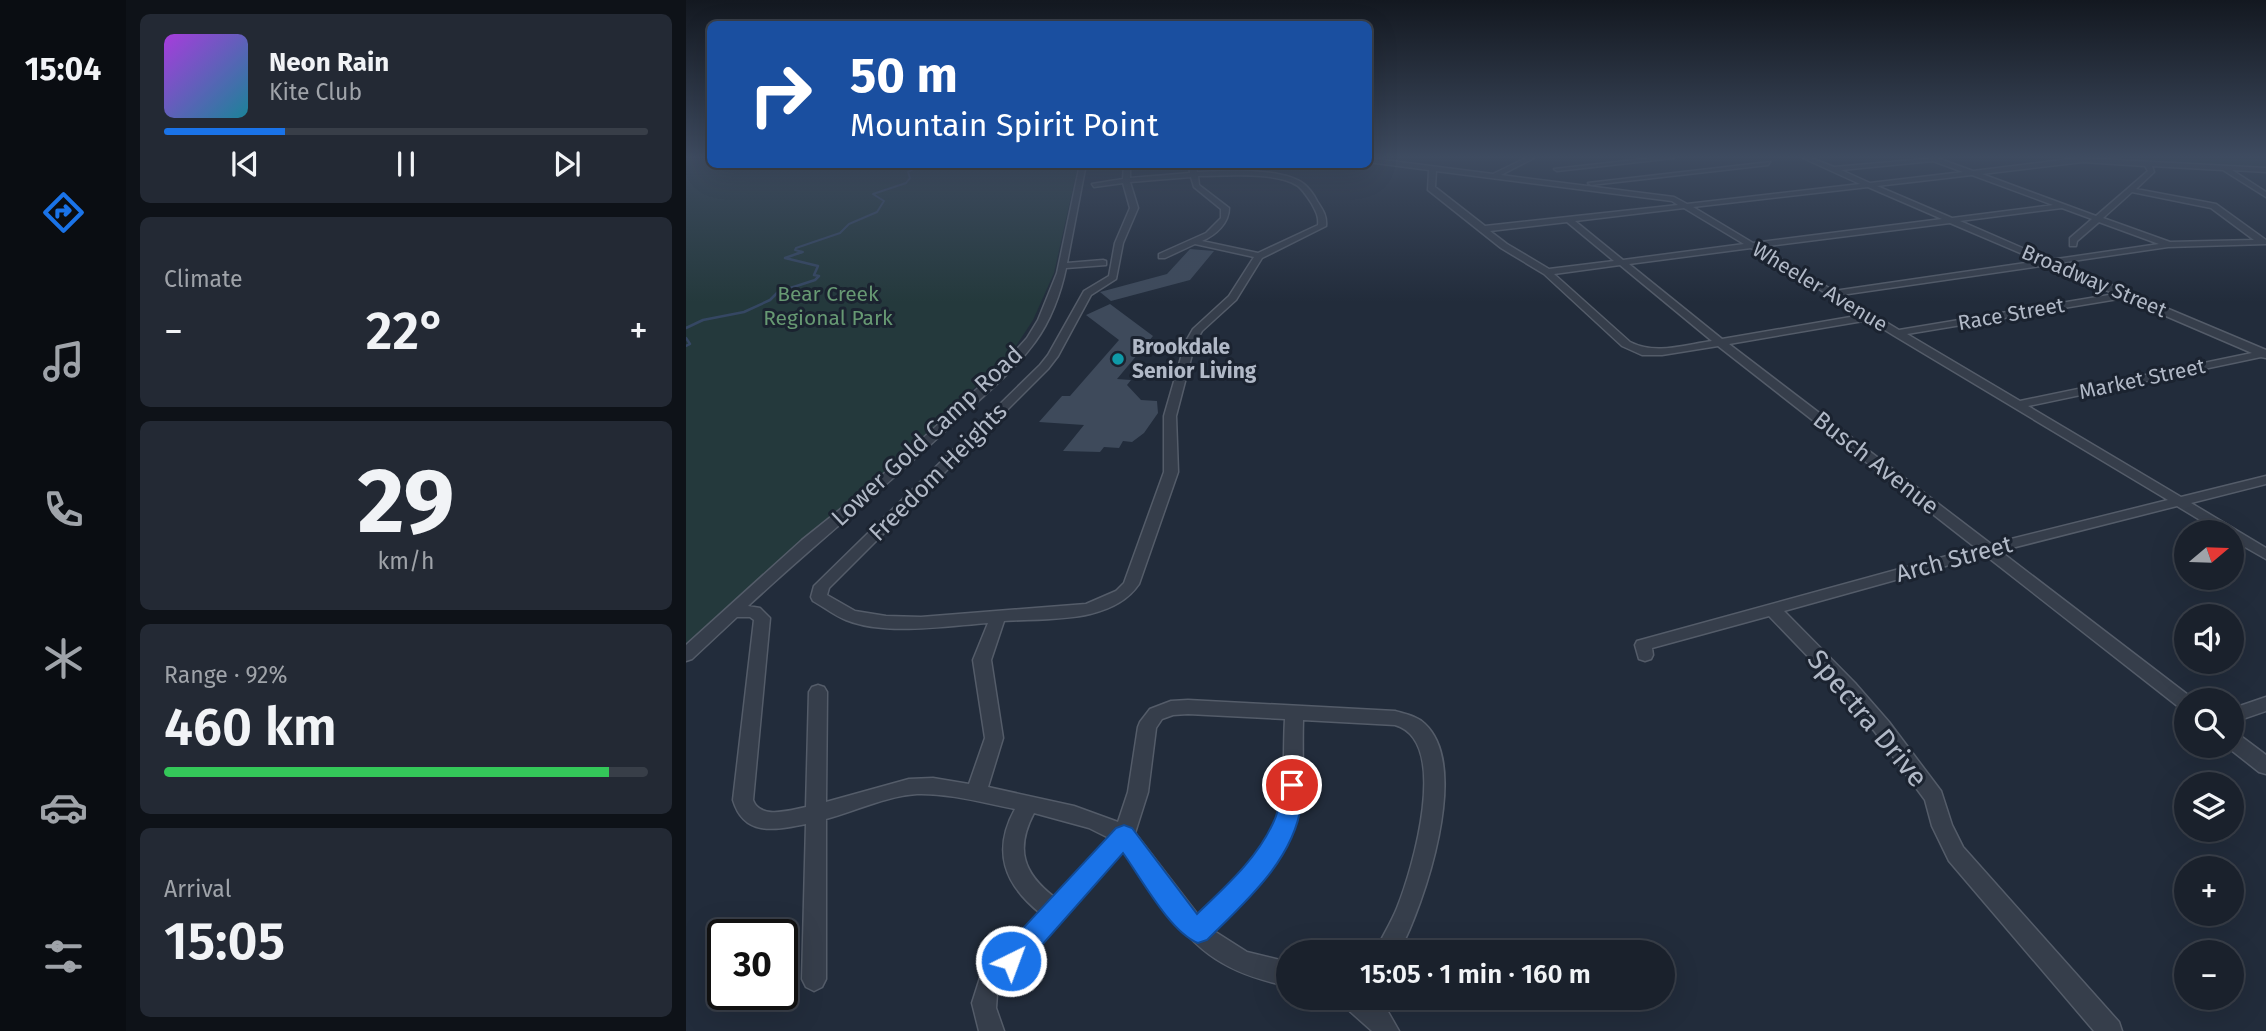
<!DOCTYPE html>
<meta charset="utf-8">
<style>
body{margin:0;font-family:"Fira Sans",sans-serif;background:#232934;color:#f1f3f6;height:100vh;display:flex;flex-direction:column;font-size:26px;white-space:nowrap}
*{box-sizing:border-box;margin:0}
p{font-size:23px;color:#9fa3a9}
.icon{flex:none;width:38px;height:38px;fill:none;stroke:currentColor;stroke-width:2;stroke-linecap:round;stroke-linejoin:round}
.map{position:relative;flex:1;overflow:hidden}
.details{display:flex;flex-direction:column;gap:14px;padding:14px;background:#0e1218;width:560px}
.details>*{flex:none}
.banner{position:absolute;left:21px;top:21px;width:665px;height:147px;border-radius:10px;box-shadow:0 7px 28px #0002,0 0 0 2px #383e48;background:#1a4fa0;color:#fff;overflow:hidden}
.needle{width:46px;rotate:71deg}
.buttons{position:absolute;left:1488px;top:520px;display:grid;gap:14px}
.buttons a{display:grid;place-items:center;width:70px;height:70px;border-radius:50%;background:#1a212c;box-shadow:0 7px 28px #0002,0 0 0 2px #383e48;font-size:35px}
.speed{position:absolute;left:21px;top:919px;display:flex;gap:14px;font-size:35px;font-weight:700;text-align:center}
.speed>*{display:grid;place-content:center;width:91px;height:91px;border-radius:50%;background:#1a212c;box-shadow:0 7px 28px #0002,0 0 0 2px #383e48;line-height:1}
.speed .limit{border:4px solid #111;border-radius:10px;background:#fff;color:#111}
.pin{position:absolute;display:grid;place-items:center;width:60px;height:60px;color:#fff;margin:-30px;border:4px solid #fff;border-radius:50%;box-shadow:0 2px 7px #0007}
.me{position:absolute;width:77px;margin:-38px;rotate:42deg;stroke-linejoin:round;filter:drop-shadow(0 0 5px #0008)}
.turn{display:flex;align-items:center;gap:24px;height:147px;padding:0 28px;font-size:32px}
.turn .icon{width:91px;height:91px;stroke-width:2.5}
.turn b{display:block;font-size:49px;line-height:60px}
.big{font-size:52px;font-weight:600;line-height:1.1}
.details .widget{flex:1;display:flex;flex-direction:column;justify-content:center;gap:10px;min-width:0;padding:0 24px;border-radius:10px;background:#232934}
.details .dial{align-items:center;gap:0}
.dial b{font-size:91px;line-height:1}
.song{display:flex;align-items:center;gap:21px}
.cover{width:84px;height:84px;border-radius:10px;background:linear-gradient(135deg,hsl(280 70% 55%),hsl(190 70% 35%))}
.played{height:7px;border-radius:4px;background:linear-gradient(90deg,#1a73e8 25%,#383e48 25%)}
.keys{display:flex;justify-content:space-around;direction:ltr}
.heat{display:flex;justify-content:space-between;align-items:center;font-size:38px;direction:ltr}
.charge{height:10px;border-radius:5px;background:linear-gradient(90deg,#34c759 92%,#383e48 0)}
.trip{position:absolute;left:590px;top:940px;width:399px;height:70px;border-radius:35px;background:#1a212c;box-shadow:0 7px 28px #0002,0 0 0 2px #383e48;font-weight:600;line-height:70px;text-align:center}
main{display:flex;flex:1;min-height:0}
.tabs{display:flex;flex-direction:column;width:126px;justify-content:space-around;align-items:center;background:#0a0d12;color:#9fa3a9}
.tabs .icon{width:49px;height:49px}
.tabs .active{color:#1a73e8}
.tabs b{font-size:32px;color:#f1f3f6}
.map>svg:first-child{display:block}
</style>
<main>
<nav class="tabs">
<b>15:04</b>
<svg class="icon active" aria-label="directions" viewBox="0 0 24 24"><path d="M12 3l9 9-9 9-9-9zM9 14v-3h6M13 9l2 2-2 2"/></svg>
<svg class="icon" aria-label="music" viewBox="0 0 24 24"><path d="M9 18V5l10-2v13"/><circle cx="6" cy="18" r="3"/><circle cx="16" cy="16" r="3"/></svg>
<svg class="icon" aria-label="phone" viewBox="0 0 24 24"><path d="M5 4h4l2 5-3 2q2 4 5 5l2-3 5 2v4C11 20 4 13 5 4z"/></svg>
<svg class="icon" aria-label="climate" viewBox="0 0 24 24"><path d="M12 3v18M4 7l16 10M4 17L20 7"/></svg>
<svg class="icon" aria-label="car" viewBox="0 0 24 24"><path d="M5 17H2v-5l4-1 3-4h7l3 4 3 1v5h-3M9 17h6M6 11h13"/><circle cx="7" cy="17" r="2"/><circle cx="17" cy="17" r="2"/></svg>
<svg class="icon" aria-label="filters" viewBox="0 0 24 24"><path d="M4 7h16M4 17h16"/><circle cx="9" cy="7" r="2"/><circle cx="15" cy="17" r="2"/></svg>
</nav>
<section class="details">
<div class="widget">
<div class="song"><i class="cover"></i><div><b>Neon Rain</b><p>Kite Club</p></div></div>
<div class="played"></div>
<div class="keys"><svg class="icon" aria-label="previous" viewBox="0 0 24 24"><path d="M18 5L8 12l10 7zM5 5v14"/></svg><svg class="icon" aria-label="pause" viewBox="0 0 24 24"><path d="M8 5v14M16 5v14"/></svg><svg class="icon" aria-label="next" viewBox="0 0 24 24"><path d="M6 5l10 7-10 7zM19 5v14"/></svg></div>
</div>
<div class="widget"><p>Climate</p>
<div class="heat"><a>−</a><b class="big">22°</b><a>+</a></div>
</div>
<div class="widget dial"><b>29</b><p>km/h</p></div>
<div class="widget"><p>Range · 92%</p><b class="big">460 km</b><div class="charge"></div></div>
<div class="widget"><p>Arrival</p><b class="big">15:05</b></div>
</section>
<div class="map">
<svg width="1580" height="1031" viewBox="0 0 1580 1031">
<rect width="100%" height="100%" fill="#222c3b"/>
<!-- green -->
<path fill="#24393c" d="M0 158H24V164L392 165 368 273 347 320 326 352 208 464 0 646Z
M1379 158H1580V169Z"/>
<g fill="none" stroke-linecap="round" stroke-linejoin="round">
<!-- stream-far1 -->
<path stroke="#354763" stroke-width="2" d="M110 254 117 252 109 250 110 248 154 233 163 224 191 212 198 201 187 194 220 183 224 178 222 172 236 164"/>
<!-- stream -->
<path stroke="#354763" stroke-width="2.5" d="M0 328 17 320 58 312 84 300 92 292 129 280 133 276 128 275 132 266 99 258 116 252
M0 338 4 344 0 346"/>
</g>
<!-- building -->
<path fill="#3e4a5b" d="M504 249 528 251 504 280 425 301 414 292 481 274Z
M424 304 467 336 431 379 445 380 441 385 455 400 471 401 472 413 458 433 446 442 437 441 433 448 418 447 414 452 377 451 398 425 353 422 376 396H384L433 340 400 315Z"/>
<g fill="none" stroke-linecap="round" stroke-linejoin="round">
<!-- minor casing -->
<g stroke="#545c69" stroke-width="3">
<path id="minor" d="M682 158 807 174 840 158H848L815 175 988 197 1001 204 1174 184 1117 158H1125L1148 167 1251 158 1287 171 1392 158 1580 168V172L1546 170 1580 192V197L1537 170 1466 166 1468 172 1450 189 1530 204 1580 240V244L1482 247 1373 263 1580 350V358L1575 357 1342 406 1495 497 1580 476V484L1505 503 1580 548V559L1545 539V532H1534L1491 506 1314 551 1506 698 1507 700H1500V710L1494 708 1299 555 1098 611 1169 683 1203 722 1255 791 1266 825 1277 847 1433 1022 1436 1031H1408L1263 861 1246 826 1239 800 1189 732 1157 693 1083 616 966 648 967 655 965 659 959 661 953 659 949 645 951 641 1290 548 1032 346 976 355H956L936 346 858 274 815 248 742 190 743 170 682 162ZM1247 161 1277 172 1184 183 1155 170ZM1397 162 1459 166 1462 171 1410 216 1296 174ZM750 171 986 201 992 205 799 226 749 187ZM1286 175 1367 205 1266 218 1191 186ZM1182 187 1256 219 1067 243 1007 207ZM1446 192 1525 208 1568 240 1484 242 1417 218ZM998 208 1058 244 937 260 889 221ZM1376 208 1406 219 1384 238V246H1390L1391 241 1413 222 1473 244 1364 260 1274 221ZM881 222 928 261 863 269 821 244 804 231ZM1264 223 1353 261 1148 291 1074 247ZM1065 248 1176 315 1036 339 943 264ZM934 265 1026 341C997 345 970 355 944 342L868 274ZM1362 265 1429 294 1213 330 1155 295ZM1438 298 1566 353 1334 401 1221 334ZM1183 320 1207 335 1482 500 1305 544 1043 344Z
M967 158H988L871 171 868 169Z
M1084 162 1082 165 905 185 902 183Z
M394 164H400L381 263 417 260 420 261V265L380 268C375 293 364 322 349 342 327 372 297 396 270 421 202 485 130 543 62 606L74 608 84 618 67 800C74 820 105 810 120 807L123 692 126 687 132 685 138 687 141 692 140 802 223 779 247 778 283 784 299 738 287 660 302 623C260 626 200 636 160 620 149 616 138 607 127 601L125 597 128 586 354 365 362 355 398 291 423 276 429 243 444 208 437 183 408 187 406 184 437 179 438 164H444V178L504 173 503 164H509L511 172C538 171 596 167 618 184 624 189 628 195 631 201 637 210 641 216 640 226L576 258 550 300 516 331 509 343 490 416 492 472 453 584C426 624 361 618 318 621L305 660 317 738 302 787 388 806 432 822 442 792 452 727 454 722 464 709 485 701 502 700 709 711C719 714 731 716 739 724 785 767 738 905 713 952H689C696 937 705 923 711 908 726 871 765 741 709 725L617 720C616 747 618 775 615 802 607 856 565 894 528 931L561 952 602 962V986C532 972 506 947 466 890 457 877 449 863 438 850L311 994 310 1008 318 1031H293L286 1003 294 978 354 913C318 884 306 851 329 809 298 803 263 793 231 794 200 796 170 811 140 819V979L136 987 128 991 120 987 116 979 120 824C89 830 58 837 47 800L68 620 64 617H51L6 659 0 661V645L116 540 192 479 313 369 341 338 352 320 371 273ZM512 176C539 176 590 171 612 186 618 191 622 198 626 204 630 212 633 216 632 225L572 253 516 241C530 235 543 223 543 208L513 185ZM505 177 508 187 535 209V218L520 233 473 254V258H479L509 244 568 257 543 296 507 329 499 343 491 372H452L446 375 452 378H489L478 416V472L438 583 430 591 400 604 235 617 200 616 169 611 141 595 143 588 362 369 372 356 405 295 430 279 437 243 452 208 444 182ZM502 714 599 719C597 751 600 784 592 816 581 857 542 887 512 915L449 833 462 792 470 728 476 719 487 715ZM348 813 403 828 423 838 368 897C337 873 329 849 348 813Z
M1580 697V711L1545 723V709Z
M1545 732 1552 734 1580 755V774L1573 772 1540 746H1545Z
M656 998H686L701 1010 713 1031H686L659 1007Z"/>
</g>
<!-- minor -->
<use href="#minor" fill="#363e4b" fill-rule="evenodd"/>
</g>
<!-- sky -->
<linearGradient id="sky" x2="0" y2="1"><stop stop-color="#131820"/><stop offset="0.52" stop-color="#3e4b60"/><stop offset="1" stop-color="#3e4b60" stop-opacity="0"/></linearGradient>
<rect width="1580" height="302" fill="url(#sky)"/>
<!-- route -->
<path fill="#1a73e8" stroke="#114b97" stroke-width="2" d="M606 776 614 779C618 787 616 795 615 805 608 860 558 903 521 940L512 943C484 932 455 878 437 853L334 970 325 974 316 970 312 961 316 951 430 828 438 825 446 828 511 914C541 885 571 859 588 821 595 808 592 792 598 779Z"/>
<!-- markers -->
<circle fill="#0f9aa8" stroke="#1b2330" stroke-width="2.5" cx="432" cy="359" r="7"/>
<g text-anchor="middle" stroke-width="6" stroke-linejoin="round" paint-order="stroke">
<!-- far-street labels -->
<g font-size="21" fill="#b1b9c7" stroke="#1b2330">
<text transform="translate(1408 281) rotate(23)" y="7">Broadway Street</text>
<text transform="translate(1134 287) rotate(31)" y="7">Wheeler Avenue</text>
<text transform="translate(1325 314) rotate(-10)" y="7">Race Street</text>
<text transform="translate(1456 379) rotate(-12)" y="7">Market Street</text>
</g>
<!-- far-park labels -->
<g font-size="21" fill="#679973" stroke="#1b2330">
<text x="142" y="301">Bear Creek<tspan x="142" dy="24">Regional Park</tspan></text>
</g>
<!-- far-poi labels -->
<g font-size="21" font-weight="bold" fill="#b1b9c7" stroke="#1b2330" text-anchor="start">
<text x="446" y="354">Brookdale<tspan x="446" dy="24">Senior Living</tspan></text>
</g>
<!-- street labels -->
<g font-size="24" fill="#b1b9c7" stroke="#1b2330">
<text transform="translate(241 436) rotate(-43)" y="8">Lower Gold Camp Road</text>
<text transform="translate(1190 463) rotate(38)" y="8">Busch Avenue</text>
<text transform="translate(252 472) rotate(-45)" y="8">Freedom Heights</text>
<text transform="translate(1268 559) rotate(-15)" y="8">Arch Street</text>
</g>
<!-- near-street labels -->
<g font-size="28" fill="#b1b9c7" stroke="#1b2330">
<text transform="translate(1182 718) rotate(50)" y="10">Spectra Drive</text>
</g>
</g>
</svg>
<div class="buttons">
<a><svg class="needle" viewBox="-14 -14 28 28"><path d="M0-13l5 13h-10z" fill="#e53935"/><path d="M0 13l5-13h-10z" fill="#9fa3a9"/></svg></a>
<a><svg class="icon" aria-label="sound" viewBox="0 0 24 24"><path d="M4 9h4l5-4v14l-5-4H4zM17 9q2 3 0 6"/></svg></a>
<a><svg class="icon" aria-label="search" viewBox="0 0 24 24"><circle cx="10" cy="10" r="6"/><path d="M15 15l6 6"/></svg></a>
<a><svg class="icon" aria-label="layers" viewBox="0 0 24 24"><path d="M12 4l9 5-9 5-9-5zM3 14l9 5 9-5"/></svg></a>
<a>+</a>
<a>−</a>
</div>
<div class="speed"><div class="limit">30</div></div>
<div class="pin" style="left:606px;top:785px;background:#d93025"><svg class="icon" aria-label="arrive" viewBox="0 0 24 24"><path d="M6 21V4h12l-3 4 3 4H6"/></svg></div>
<svg class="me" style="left:325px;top:961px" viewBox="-20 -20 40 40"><circle r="17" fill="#1a73e8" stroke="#fff" stroke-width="3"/><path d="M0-11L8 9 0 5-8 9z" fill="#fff"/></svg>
<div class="trip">15:05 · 1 min · 160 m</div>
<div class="banner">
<div class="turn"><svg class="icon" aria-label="right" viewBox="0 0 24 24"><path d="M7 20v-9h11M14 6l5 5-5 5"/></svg><div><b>50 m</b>Mountain Spirit Point</div></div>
</div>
</div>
</main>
